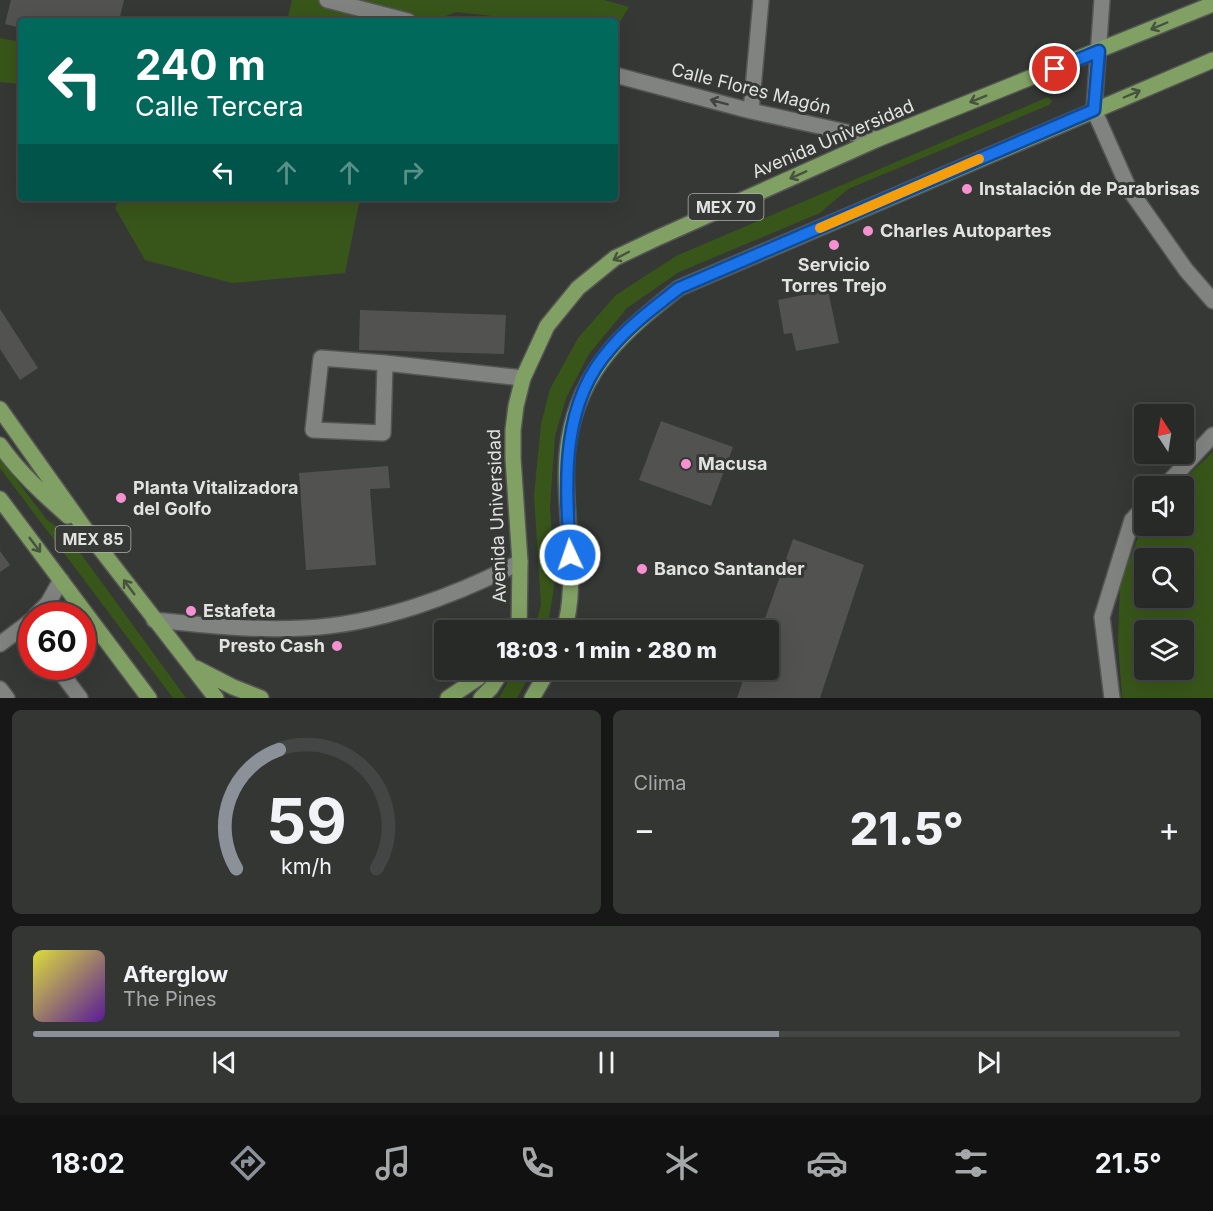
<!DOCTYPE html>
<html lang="es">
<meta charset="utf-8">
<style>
body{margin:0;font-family:Inter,sans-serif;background:#343634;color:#f1f3f6;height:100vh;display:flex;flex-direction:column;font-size:22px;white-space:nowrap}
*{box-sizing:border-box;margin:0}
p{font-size:20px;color:#a5a7a8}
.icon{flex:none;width:33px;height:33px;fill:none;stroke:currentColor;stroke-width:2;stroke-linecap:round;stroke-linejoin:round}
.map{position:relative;height:698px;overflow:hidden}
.panel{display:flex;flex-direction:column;gap:12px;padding:12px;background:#161716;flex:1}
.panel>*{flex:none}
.banner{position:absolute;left:18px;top:18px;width:600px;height:183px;border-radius:6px;box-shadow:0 6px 24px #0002,0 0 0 2px #444645;background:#00695c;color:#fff;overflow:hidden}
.needle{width:39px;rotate:348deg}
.tools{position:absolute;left:1134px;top:404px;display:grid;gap:12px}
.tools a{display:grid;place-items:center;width:60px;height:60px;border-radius:6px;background:#282a28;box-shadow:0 6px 24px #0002,0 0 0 2px #444645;font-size:30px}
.speed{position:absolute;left:18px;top:602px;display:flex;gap:12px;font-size:30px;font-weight:700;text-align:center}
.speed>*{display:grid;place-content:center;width:78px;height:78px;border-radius:50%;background:#282a28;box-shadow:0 6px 24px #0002,0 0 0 2px #444645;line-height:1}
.speed .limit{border:9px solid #d22;background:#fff;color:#111}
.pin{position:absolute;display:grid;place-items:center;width:51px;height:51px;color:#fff;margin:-26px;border:3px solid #fff;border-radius:50%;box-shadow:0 2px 6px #0007}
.me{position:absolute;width:66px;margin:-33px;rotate:357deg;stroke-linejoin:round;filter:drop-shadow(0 0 4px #0008)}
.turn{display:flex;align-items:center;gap:21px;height:126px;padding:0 18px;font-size:27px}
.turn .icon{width:78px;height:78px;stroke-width:2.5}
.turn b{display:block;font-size:42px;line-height:51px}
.lanes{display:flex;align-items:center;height:57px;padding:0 18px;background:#0003;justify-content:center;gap:30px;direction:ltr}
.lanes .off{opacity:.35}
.big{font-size:45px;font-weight:800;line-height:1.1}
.panel .tile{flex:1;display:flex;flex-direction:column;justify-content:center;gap:9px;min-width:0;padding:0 21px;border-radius:9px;background:#343634}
.panel .dial{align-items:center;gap:0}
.dial svg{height:156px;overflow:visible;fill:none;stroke:#444645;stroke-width:7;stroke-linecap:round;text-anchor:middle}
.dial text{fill:#f1f3f6;stroke:none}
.song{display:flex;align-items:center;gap:18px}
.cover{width:72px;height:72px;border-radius:9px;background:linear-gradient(135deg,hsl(60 70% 55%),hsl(270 70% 35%))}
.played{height:6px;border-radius:3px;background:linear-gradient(90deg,#8c9099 65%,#444645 65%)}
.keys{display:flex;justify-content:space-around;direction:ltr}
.heat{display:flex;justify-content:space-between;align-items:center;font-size:33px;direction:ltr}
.panel .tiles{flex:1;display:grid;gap:12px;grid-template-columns:1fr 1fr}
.tile:last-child{grid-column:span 2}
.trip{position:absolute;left:434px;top:620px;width:345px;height:60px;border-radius:6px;background:#282a28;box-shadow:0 6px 24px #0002,0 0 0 2px #444645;font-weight:800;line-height:60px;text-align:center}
.dock{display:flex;height:96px;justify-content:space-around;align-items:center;background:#101110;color:#a5a7a8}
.dock .icon{width:42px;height:42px}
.dock .selected{color:#8c9099}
.dock b{font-size:27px;color:#f1f3f6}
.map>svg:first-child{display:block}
</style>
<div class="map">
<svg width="1213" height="698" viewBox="0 0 1213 698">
<rect width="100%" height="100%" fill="#363835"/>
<!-- green -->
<path fill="#38561a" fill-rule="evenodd" d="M292 0H604L629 7 615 30V21H538L456 12 433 21H287Z
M0 38 21 42V84L0 82Z
M1048 97 1052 101 1049 105 848 189 820 213 679 272 627 308 589 354 566 398 555 436 550 508 555 581 547 630H534L541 605 534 496 541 424 550 389 578 338 616 295 676 256Z
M120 198H360L345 273 232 283 145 260 115 208Z
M1213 452V698H1122L1118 641 1120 584 1144 522V525H1184V486H1176ZM1144 558H1184V597H1144ZM1144 630H1184V669H1144Z
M0 458 47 520 65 532 186 698H173L0 468Z
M515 669H533L517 698H499Z"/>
<!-- building -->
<path fill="#525351" d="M11 0H124L119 21H21V28L5 24Z
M828 290 839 343 796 351 792 333 784 334 778 300Z
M0 309 38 368 20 380 0 349Z
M360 310 506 315 504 354 359 350Z
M661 421 733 447 711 506 639 480Z
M388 466 390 488 370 489 376 565 306 570 299 473Z
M793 539 864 565 820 698H737L747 669H768V630H761Z
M0 551 10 565 0 572Z"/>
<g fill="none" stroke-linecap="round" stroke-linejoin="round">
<!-- minor casing -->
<g stroke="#555654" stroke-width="18">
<path id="minor" d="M327 0 408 21
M1102 0 1094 110 1129 189 1186 270 1213 301
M615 75 751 111 878 139
M751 111 761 0
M385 363 383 433 313 430 321 358 385 363 523 378
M1165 486 1213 435
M36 615 48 603 61 580
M154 620C204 625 254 631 304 628 376 625 456 596 520 562
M0 644 32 620
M56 666 80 698
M0 689 7 698
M1112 698 1102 617 1132 520 1144 507"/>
</g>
<!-- major casing -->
<g stroke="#555654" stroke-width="18">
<path id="major" d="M0 409 88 533 216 698
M0 445C19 472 43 494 68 516
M0 499 149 698
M519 630 520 562 513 458V430L516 406 523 378 547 326 578 288 615 258 655 239 878 139 1213 4
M564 630C574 598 570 563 569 530 567 500 564 469 569 439 581 367 625 331 679 288L1213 60
M196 668 233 687 261 698
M448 698 478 678 486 669
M481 698 491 688 503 669
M532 698 549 669"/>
</g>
<!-- minor -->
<use href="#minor" stroke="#818380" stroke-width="15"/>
<!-- major -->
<use href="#major" stroke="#80a163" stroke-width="15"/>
</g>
<!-- one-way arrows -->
<defs><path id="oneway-shaft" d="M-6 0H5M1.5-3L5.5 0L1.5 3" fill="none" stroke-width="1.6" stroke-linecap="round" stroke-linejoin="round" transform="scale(1.5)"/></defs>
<g stroke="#485240">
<use href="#oneway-shaft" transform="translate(1159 26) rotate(157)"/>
<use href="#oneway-shaft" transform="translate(1132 94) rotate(-23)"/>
<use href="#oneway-shaft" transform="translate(978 99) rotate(158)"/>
<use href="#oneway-shaft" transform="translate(798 175) rotate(156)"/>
<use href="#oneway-shaft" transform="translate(621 256) rotate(152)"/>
<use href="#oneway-shaft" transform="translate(35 545) rotate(53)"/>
<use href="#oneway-shaft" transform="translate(129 587) rotate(-127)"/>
</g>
<use stroke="#414340" href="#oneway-shaft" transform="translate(719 102) rotate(-165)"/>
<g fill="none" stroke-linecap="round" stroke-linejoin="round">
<!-- route casing -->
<g stroke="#114b97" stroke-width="15">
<path id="route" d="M570 555C566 484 559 406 610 349 630 325 655 307 679 288L1094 110 1099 51 1055 69"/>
</g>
<!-- route -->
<use href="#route" stroke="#1a73e8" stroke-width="10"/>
<!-- slow -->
<path stroke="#f59e0b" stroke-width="10" d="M820 228 979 159"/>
</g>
<!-- markers -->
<g fill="#f590d1" stroke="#363835" stroke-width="2">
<circle cx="967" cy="189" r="6"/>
<circle cx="868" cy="231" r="6"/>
<circle cx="834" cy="245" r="6"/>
<circle cx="686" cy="464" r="6"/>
<circle cx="121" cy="498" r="6"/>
<circle cx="642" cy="569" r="6"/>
<circle cx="191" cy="611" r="6"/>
<circle cx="337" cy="646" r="6"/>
</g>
<g text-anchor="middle" stroke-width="6" stroke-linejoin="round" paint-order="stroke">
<!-- shield labels -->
<g fill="#363835" stroke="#aeafad" stroke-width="1.5">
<rect x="688.5" y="194" width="75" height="26" rx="4.5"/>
<rect x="55.5" y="526" width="75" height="26" rx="4.5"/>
</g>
<g font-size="16" font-weight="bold" fill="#e1e2e1">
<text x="726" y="213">MEX 70</text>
<text x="93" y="545">MEX 85</text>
</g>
<!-- street labels -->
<g font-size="18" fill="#e1e2e1" stroke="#363835">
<text transform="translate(751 89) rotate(14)" y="6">Calle Flores Magón</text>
<text transform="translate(833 139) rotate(-23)" y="6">Avenida Universidad</text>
<text transform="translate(497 516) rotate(-92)" y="6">Avenida Universidad</text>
</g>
<!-- poi labels -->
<g font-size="18" font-weight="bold" fill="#e1e2e1" stroke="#363835" text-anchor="start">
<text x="979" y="195">Instalación de Parabrisas</text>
<text x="880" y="237">Charles Autopartes</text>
<text x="834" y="271" text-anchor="middle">Servicio<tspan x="834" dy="21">Torres Trejo</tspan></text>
<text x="698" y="470">Macusa</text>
<text x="133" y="494">Planta Vitalizadora<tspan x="133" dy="21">del Golfo</tspan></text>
<text x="654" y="575">Banco Santander</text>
<text x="203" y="617">Estafeta</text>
<text x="325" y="652" text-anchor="end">Presto Cash</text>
</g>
</g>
</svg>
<div class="tools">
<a><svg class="needle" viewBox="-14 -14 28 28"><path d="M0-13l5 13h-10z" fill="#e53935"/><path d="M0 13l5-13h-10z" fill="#a5a7a8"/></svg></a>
<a><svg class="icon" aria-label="sound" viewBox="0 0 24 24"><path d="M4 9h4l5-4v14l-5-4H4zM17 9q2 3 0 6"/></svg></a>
<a><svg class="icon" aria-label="search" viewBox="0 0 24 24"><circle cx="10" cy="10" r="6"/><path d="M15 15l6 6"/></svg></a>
<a><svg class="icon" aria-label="layers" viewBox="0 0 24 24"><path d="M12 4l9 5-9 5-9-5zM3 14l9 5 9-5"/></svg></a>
</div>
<div class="speed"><div class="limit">60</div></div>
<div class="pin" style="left:1055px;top:69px;background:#d93025"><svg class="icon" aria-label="arrive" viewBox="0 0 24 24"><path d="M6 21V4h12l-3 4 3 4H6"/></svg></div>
<svg class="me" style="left:570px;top:555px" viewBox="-20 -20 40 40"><circle r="17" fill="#1a73e8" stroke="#fff" stroke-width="3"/><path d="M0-11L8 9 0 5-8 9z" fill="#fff"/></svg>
<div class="trip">18:03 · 1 min · 280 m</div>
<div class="banner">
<div class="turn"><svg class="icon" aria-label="left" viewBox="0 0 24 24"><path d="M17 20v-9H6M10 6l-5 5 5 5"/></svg><div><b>240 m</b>Calle Tercera</div></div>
<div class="lanes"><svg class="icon" aria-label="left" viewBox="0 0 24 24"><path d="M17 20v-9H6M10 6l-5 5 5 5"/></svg><svg class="icon off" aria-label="ahead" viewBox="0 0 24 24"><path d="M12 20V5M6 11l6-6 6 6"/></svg><svg class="icon off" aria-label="ahead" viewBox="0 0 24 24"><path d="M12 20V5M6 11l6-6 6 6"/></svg><svg class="icon off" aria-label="right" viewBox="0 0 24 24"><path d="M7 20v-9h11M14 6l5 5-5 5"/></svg></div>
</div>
</div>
<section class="panel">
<div class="tiles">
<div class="tile dial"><svg viewBox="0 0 100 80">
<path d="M14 69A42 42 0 1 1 86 69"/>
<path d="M14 69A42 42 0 0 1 36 8" stroke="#8c9099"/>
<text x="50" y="56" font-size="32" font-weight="700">59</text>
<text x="50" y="72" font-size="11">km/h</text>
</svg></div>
<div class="tile"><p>Clima</p>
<div class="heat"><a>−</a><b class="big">21.5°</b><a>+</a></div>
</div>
<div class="tile">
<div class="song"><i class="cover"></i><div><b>Afterglow</b><p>The Pines</p></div></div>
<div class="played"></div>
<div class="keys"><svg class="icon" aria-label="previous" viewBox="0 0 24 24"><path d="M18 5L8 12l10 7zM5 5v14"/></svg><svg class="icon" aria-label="pause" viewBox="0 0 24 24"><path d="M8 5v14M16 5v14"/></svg><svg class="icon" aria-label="next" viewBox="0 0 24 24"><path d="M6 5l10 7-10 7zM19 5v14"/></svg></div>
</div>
</div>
</section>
<nav class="dock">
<b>18:02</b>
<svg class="icon selected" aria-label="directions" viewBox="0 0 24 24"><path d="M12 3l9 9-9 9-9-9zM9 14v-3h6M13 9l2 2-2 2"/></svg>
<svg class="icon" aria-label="music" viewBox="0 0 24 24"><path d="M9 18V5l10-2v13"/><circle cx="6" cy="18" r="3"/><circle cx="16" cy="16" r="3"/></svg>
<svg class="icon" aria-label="phone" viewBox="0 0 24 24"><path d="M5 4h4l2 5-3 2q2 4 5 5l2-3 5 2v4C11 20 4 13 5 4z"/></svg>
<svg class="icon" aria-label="climate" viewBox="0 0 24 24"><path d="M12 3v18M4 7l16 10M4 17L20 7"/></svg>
<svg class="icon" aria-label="car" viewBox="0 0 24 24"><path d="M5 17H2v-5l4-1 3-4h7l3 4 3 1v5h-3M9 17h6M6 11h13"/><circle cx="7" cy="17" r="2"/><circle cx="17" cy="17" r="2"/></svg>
<svg class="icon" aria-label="filters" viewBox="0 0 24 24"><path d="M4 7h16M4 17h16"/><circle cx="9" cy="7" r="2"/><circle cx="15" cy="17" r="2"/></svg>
<b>21.5°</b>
</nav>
